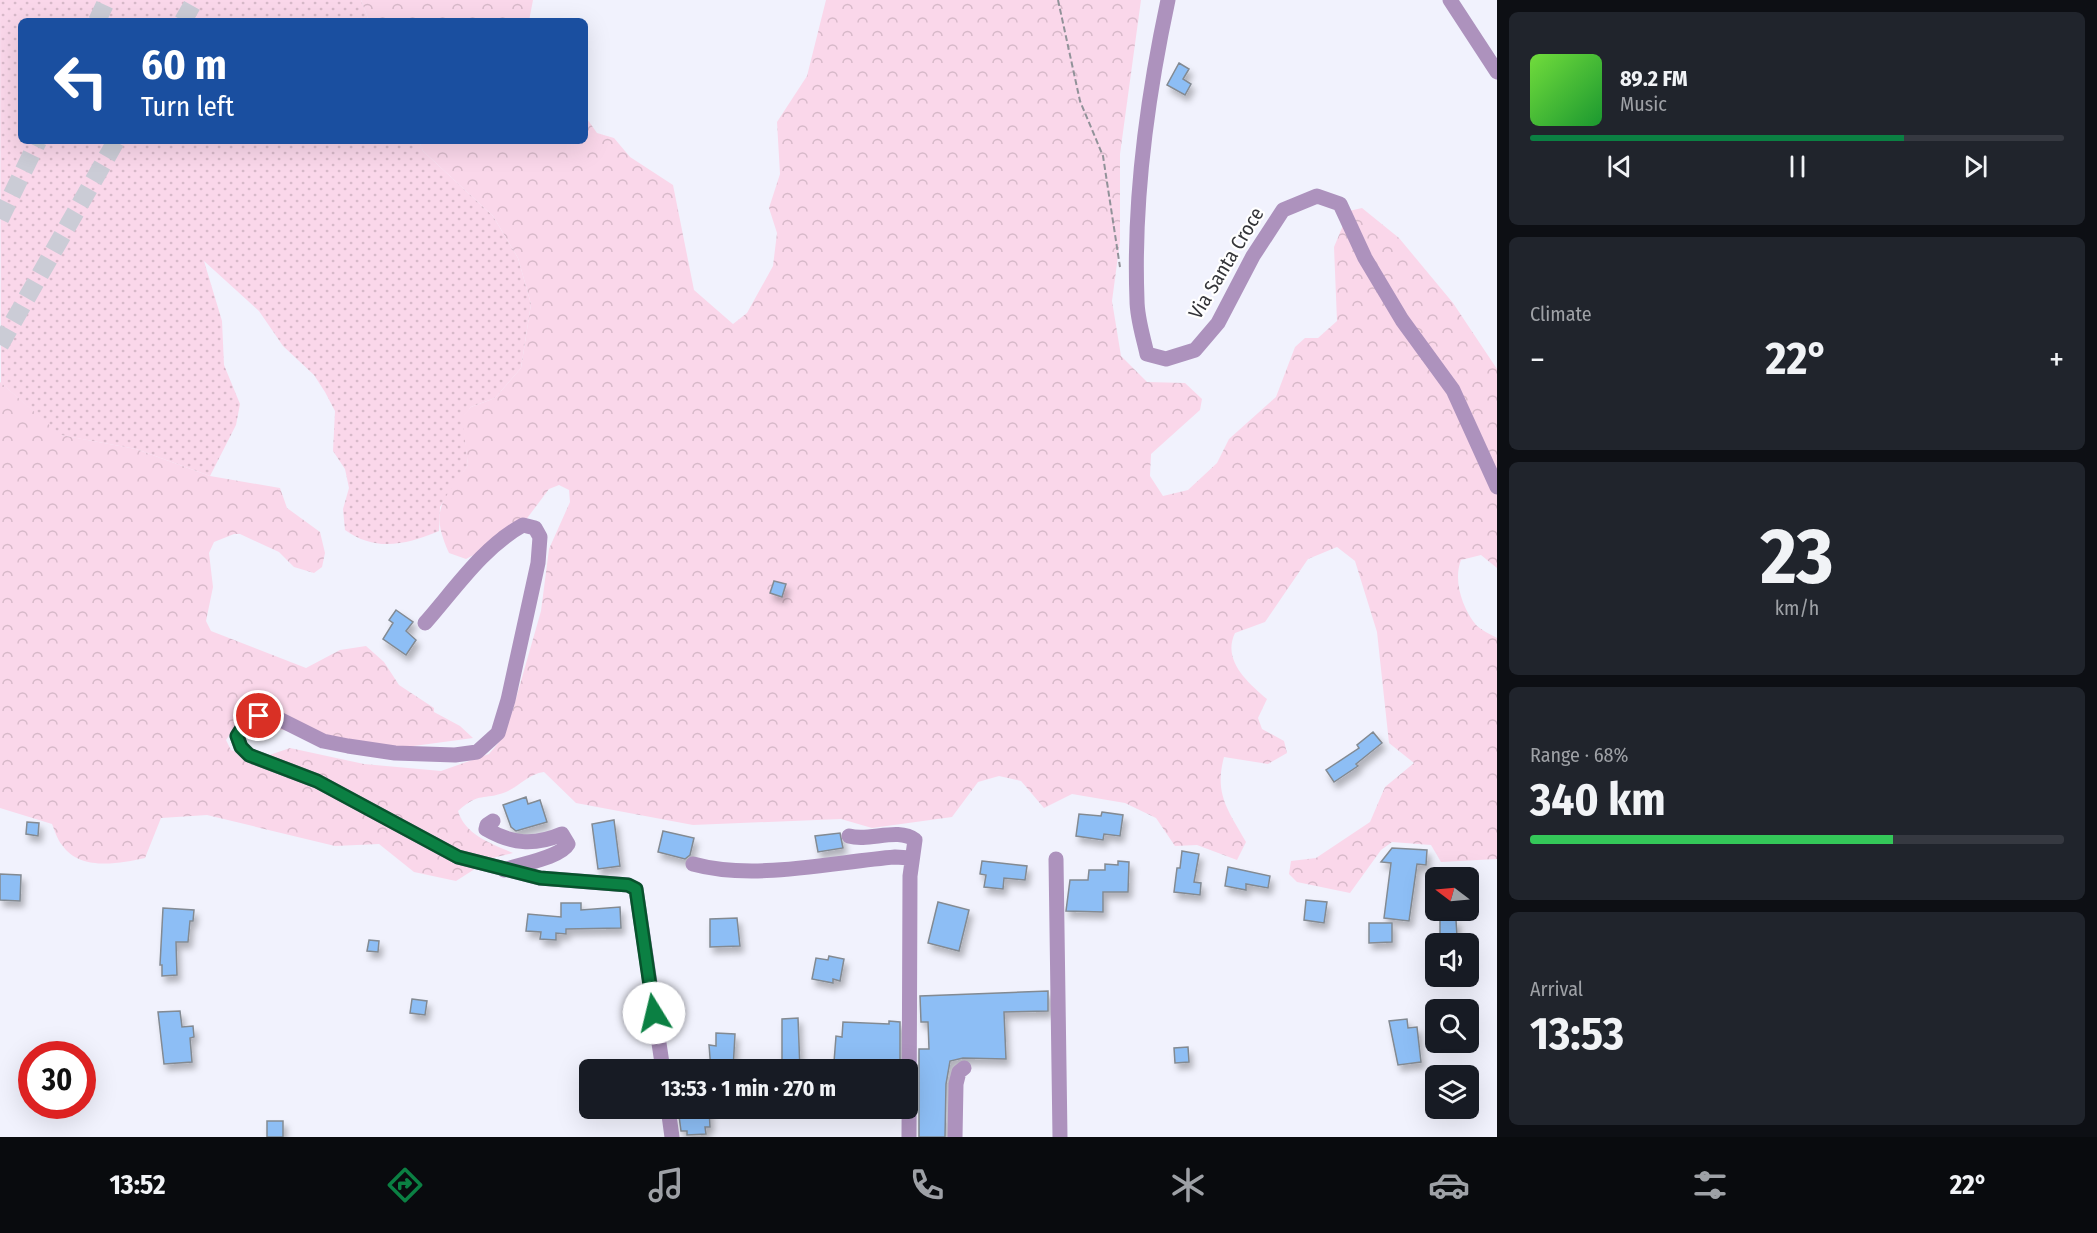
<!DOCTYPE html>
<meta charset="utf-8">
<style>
body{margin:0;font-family:"Fira Sans Condensed",sans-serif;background:#20242c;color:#f1f3f6;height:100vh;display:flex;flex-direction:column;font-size:22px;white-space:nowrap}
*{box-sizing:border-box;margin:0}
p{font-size:20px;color:#9ea1a6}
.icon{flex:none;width:33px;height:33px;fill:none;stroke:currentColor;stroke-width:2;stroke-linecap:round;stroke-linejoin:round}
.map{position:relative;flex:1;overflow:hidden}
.drawer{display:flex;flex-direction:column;gap:12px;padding:12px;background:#0d0f14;width:600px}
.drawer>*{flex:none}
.top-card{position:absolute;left:18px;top:18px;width:570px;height:126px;border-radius:9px;box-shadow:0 6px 24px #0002;background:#1a4fa0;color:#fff;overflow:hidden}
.needle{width:39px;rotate:286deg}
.controls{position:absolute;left:1425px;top:867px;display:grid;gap:12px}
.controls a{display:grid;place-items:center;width:54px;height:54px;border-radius:9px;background:#171b24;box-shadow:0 6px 24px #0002;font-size:30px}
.speed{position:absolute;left:18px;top:1041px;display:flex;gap:12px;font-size:30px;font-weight:700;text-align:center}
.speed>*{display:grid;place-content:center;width:78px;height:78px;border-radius:50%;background:#171b24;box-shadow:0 6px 24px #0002;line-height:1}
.speed .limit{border:9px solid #d22;background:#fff;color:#111}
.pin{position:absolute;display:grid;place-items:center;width:51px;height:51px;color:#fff;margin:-26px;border:3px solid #fff;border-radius:50%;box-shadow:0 2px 6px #0007}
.me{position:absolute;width:66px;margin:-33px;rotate:351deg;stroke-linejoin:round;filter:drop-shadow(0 0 4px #0008)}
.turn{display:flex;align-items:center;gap:21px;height:126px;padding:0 24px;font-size:27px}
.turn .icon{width:78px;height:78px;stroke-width:2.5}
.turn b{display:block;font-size:42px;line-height:51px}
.big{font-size:45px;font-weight:700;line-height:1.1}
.drawer .tile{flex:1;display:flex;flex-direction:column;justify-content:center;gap:9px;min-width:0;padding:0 21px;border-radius:9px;background:#20242c}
.drawer .dial{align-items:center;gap:0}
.dial b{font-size:78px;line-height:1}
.song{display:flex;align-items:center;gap:18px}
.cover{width:72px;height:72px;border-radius:9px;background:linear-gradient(135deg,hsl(100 70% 55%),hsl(130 70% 35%))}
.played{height:6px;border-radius:3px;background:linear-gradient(90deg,#0b8043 70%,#363941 70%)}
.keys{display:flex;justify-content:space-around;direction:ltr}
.heat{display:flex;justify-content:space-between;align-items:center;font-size:33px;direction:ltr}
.charge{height:9px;border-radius:4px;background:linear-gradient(90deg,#34c759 68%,#363941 0)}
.trip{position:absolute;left:579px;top:1059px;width:339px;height:60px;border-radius:9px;background:#171b24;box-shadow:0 6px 24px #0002;font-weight:700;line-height:60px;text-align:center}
.dock{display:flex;height:96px;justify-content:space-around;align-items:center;background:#090b0e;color:#9ea1a6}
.dock .icon{width:42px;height:42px}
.dock .current{color:#0b8043}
.dock b{font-size:27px;color:#f1f3f6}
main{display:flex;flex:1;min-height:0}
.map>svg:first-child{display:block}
</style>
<main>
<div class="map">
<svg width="1497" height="1137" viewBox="0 0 1497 1137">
<defs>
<pattern id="grass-dots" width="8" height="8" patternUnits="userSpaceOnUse" patternTransform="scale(1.5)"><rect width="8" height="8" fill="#fad7ea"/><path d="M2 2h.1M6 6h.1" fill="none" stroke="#d7b9c9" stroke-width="1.8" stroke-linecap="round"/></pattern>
<pattern id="forest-crowns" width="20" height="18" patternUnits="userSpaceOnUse" patternTransform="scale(1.5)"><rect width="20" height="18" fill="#fad7ea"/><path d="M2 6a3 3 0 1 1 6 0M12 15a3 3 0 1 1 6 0" fill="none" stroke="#d7b9c9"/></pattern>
<filter id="shadow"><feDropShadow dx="3.5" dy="6" stdDeviation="3" flood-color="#0004"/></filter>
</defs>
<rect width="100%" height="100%" fill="#f1f2fd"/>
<!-- grass -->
<path fill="url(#grass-dots)" d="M0 0H361L369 21H21V141H419L423 151 493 216 518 258 531 304 521 368 495 398 471 407 463 417 468 465 440 507 439 531C405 545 376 552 345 530L343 509 349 488 345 469 333 451 335 411 325 392 314 375 283 346 259 311 204 261 222 321 224 365 240 404 236 425 210 476 136 449 60 435 1 383Z"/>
<!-- forest -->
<path fill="url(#forest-crowns)" d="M361 0H533L529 21H369Z
M826 0H1141L1120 154V241L1112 301 1121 356 1147 382 1185 383 1202 399 1200 410 1151 454 1150 476 1163 496 1188 490 1217 463 1229 439 1276 397 1295 347 1305 338H1318L1337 321 1334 247 1349 211 1362 208 1399 238 1453 303 1497 369V568L1481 555 1461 560C1453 580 1462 608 1476 625 1481 630 1490 634 1497 638V859L1441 862 1431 845 1392 842 1381 850 1350 893 1297 882 1289 874 1291 861 1316 858 1370 822 1385 787 1414 763 1389 743 1377 632 1355 561 1337 547 1308 559 1265 622 1235 633C1222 660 1247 682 1267 699L1258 718 1262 729 1284 741 1287 753 1268 764 1224 757C1214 794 1228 810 1246 842L1237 860 1197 845 1175 846 1156 818 1125 803 1072 794 1044 808 1021 781 999 776 978 782 952 817 872 828 841 819 693 825 576 803 544 772C528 774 520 786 506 792 482 801 481 791 458 811 465 835 492 844 513 853L492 858 456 881 414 872 379 844 335 846 207 815 161 818 145 858C118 864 80 871 62 845 57 839 55 831 52 824L0 808V382L61 435 136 449 210 476 280 488 287 508 320 532 325 553 322 567 314 573 294 567 279 552 240 534H234L214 542 209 553 213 587 206 621 211 631 306 668 340 650 366 646 384 662 399 685 434 708V712L460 726 473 738 399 748 238 723 226 740 231 750 255 760 290 748 364 764 441 771 489 754 500 741 513 709 541 611 549 549 570 502 569 490 559 485 549 489 516 533 466 559 449 553C429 509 443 501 468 465L462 417 471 407 495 398 521 368 531 304 518 258 493 216 423 151 419 141H585V116L597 133 614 138 630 157 673 185 694 290 733 324 747 313 773 266 777 233 769 208 780 174 777 122 807 76Z"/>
<!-- building -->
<path fill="#8dbef5" stroke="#838a92" stroke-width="1.5" filter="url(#shadow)" d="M1179 63 1189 69 1183 79 1191 84 1185 95 1167 85Z
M774 581 786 584 782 597 770 593Z
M396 610 413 622 406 631 416 640 406 655 383 639 393 623 389 620Z
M1373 732 1382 743 1356 764 1358 766 1334 782 1326 770 1359 748 1357 745Z
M526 797 528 804 540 800 547 822 516 831 511 827 503 805Z
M1102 812 1123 815 1120 836 1104 834 1103 840 1076 836 1079 814 1101 816Z
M614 820 620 866 598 869 592 824Z
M27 822 39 823 38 836 26 834Z
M663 831 694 838 690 855 685 859 658 852Z
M840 833 843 848 818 852 815 836Z
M1392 848 1427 850 1426 865 1417 864 1409 921 1384 918 1391 863 1381 862Z
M1182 851 1199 854 1194 882 1201 883 1200 895 1174 892 1177 868H1180Z
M982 861 1027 866 1025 880 1004 878 1003 889 984 887 986 875 980 874Z
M1118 861 1129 862 1128 892H1103V912L1066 911 1070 880H1088L1089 870H1105V864L1118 865Z
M1228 867 1270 876 1268 888 1246 884V890L1225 886Z
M0 874 21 875 20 901 0 900Z
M1306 900 1327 902 1324 923 1304 920Z
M938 902 969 910 959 951 928 943Z
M561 903H581V910L620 907 621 928 566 929V934L556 933V940L540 939 541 932 526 931 528 914 561 917Z
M163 908 194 910 193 921H190L188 942H176L177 975 162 976V965H160Z
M737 918 740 946 710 947V919Z
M1440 920H1456L1457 936H1440Z
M1369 923H1392V942L1369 943Z
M369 940 379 941 378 952 367 951Z
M829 956 844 959 840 981 833 979V983L812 979 816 958 828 960Z
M1048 991V1011L1004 1012 1006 1059 963 1058 950 1061 946 1084 945 1137H919V1049H929L928 1022H921L920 996Z
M412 999 427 1001 425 1015 410 1013Z
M180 1011 182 1027 193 1026 194 1037 190 1038 192 1062 164 1064 158 1012Z
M798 1018 800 1070H782V1019Z
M1407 1019 1408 1028 1417 1027 1421 1062 1398 1065 1389 1021Z
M889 1021 900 1022V1065L834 1062 836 1036 842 1037 843 1022 889 1024Z
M716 1033 735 1034 733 1070H711L709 1045 716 1046Z
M1188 1047 1189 1062 1175 1063 1174 1048Z
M678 1108H709L710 1127H705L706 1134 687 1135V1131H681Z
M267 1121H283V1137H267Z"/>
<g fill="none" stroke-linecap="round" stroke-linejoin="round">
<!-- highway-tunnel -->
<path stroke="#cbccd6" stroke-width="18" stroke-dasharray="18 9" stroke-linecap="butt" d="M97 21 107 0
M183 21 195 0
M0 219 38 141
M0 345 116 141"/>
<!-- path -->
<path stroke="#919299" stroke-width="2" stroke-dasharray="6 3" stroke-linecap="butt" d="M1058 0 1080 101 1103 156 1120 267"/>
<!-- minor -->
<path stroke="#ad92bd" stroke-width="15" d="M1168 0C1147 98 1133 199 1137 300 1137 318 1143 336 1147 354L1166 359 1195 350 1218 323 1253 256 1283 210 1317 196 1340 204 1365 258 1402 320 1453 390 1497 487
M1450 0 1497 72
M425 623C455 589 483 547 523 525L535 528 540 537 538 563 508 700 498 733 477 752 455 755 395 753 348 746 323 741 277 718 259 716 244 725 237 736 241 747 249 755 317 781 458 857 540 878 628 885 636 889 663 1070
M493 821 487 825 486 829C512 844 534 846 562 834L568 844C560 858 520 864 504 870
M849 836C869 842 898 827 915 840L910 876 909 1137
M1056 859 1060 1137
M693 864C754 881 833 862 895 857L911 858
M668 1108 672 1137
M955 1137 956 1084 959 1072 964 1068"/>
</g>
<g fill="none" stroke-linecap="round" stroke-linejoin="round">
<!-- route casing -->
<g stroke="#07532c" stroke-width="15">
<path id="route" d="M259 716 244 725 237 736 241 747 249 755 317 781 458 857 540 878 628 885 636 889 654 1013"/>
</g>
<!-- route -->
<use href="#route" stroke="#0b8043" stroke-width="10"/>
</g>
<g text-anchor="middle" stroke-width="4.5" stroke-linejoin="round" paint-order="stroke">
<!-- street labels -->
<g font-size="20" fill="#333438" stroke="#fff">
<text transform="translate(1226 263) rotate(-59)" y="7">Via Santa Croce</text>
</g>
</g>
</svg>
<div class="controls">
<a><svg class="needle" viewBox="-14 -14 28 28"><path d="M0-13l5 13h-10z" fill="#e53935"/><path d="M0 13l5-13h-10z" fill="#9ea1a6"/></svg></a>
<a><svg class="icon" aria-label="sound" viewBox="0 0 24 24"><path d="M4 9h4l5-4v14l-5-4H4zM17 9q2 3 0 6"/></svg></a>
<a><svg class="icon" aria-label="search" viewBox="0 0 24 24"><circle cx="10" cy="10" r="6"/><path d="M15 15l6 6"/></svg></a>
<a><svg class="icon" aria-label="layers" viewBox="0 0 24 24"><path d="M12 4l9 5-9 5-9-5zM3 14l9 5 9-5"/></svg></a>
</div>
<div class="speed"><div class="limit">30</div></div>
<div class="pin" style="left:259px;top:716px;background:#d93025"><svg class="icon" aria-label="arrive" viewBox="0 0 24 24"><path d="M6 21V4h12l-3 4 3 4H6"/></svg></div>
<svg class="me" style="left:654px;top:1013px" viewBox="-20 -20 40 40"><circle r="19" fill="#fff"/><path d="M0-13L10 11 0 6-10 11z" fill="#0b8043"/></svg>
<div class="trip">13:53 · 1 min · 270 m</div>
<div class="top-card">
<div class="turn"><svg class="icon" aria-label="left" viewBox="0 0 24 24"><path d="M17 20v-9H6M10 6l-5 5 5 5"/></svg><div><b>60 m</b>Turn left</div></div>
</div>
</div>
<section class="drawer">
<div class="tile">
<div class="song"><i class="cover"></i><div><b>89.2 FM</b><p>Music</p></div></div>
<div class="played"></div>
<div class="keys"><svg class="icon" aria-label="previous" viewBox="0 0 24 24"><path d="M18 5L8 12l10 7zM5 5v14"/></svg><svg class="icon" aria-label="pause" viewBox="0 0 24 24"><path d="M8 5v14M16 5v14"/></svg><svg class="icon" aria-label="next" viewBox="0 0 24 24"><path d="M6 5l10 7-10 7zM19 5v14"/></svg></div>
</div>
<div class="tile"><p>Climate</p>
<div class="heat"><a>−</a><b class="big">22°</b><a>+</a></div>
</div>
<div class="tile dial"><b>23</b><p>km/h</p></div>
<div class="tile"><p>Range · 68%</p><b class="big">340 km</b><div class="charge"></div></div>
<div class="tile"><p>Arrival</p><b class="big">13:53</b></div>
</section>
</main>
<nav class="dock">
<b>13:52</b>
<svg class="icon current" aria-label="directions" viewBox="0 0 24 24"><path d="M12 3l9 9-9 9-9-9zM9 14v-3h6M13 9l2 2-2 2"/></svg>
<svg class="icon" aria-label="music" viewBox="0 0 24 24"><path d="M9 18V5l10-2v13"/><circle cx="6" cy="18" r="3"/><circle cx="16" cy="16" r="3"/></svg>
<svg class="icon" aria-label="phone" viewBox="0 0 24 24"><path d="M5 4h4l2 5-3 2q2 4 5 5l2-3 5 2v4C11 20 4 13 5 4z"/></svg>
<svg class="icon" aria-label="climate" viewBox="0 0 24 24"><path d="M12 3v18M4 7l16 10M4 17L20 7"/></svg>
<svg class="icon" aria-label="car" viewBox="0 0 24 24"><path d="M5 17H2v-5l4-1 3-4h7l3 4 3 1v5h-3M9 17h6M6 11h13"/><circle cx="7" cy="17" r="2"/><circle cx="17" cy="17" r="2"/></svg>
<svg class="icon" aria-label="filters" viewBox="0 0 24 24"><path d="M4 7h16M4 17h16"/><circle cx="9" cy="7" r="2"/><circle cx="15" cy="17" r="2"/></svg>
<b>22°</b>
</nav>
